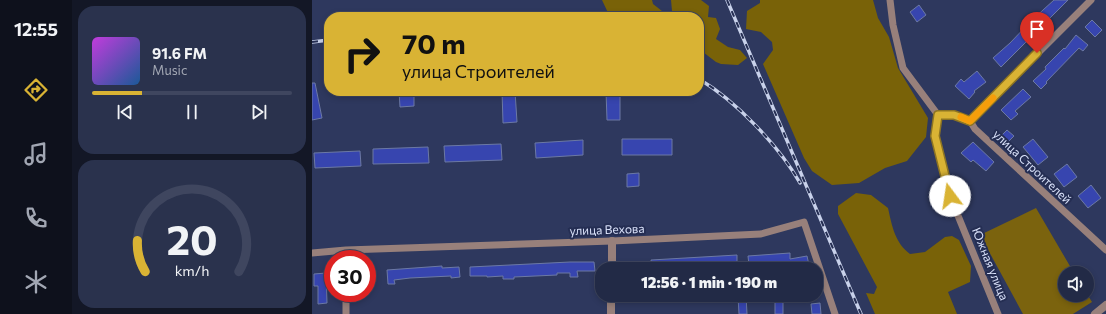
<!DOCTYPE html>
<meta charset="utf-8">
<style>
body{margin:0;font-family:Commissioner,sans-serif;background:#2a324d;color:#f1f3f6;height:100vh;display:flex;flex-direction:column;font-size:15px;white-space:nowrap}
*{box-sizing:border-box;margin:0}
p{font-size:13px;color:#a2a7b3}
.icon{flex:none;width:22px;height:22px;fill:none;stroke:currentColor;stroke-width:2;stroke-linecap:round;stroke-linejoin:round}
.map{position:relative;flex:1;overflow:hidden}
.drawer{display:flex;flex-direction:column;gap:6px;padding:6px;background:#131726;width:240px}
.drawer>*{flex:none}
.guide{position:absolute;left:12px;top:12px;width:380px;height:84px;border-radius:16px;box-shadow:0 2px 6px #0003,0 0 0 1px #3f465f;background:#d9b334;color:#111;overflow:hidden}
.fabs{position:absolute;left:746px;top:266px;display:grid;gap:8px}
.fabs a{display:grid;place-items:center;width:36px;height:36px;border-radius:50%;background:#222a46;box-shadow:0 2px 6px #0003,0 0 0 1px #3f465f;font-size:20px}
.speed{position:absolute;left:12px;top:250px;display:flex;gap:8px;font-size:20px;font-weight:700;text-align:center}
.speed>*{display:grid;place-content:center;width:52px;height:52px;border-radius:50%;background:#222a46;box-shadow:0 2px 6px #0003,0 0 0 1px #3f465f;line-height:1}
.speed .limit{border:6px solid #d22;background:#fff;color:#111}
.pin{position:absolute;display:grid;place-items:center;width:34px;height:34px;color:#fff;margin:-41px -17px;border-radius:50% 50% 50% 0;rotate:-45deg;box-shadow:0 0 4px #0007}
.pin .icon{rotate:45deg}
.me{position:absolute;width:44px;margin:-22px;rotate:346deg;stroke-linejoin:round;filter:drop-shadow(0 0 3px #0008)}
.turn{display:flex;align-items:center;gap:14px;height:84px;padding:0 12px;font-size:18px}
.turn .icon{width:52px;height:52px;stroke-width:2.5}
.turn b{display:block;font-size:28px;line-height:34px}
.drawer .card{flex:1;display:flex;flex-direction:column;justify-content:center;gap:6px;min-width:0;padding:0 14px;border-radius:16px;background:#2a324d}
.drawer .dial{align-items:center;gap:0}
.dial svg{height:104px;overflow:visible;fill:none;stroke:#3f465f;stroke-width:7;stroke-linecap:round;text-anchor:middle}
.dial text{fill:#f1f3f6;stroke:none}
.song{display:flex;align-items:center;gap:12px}
.cover{width:48px;height:48px;border-radius:6px;background:linear-gradient(135deg,hsl(290 70% 55%),hsl(210 70% 35%))}
.played{height:4px;border-radius:2px;background:linear-gradient(90deg,#d9b334 25%,#3f465f 25%)}
.keys{display:flex;justify-content:space-around;direction:ltr}
.trip{position:absolute;left:283px;top:262px;width:228px;height:40px;border-radius:16px;background:#222a46;box-shadow:0 2px 6px #0003,0 0 0 1px #3f465f;font-weight:800;line-height:40px;text-align:center}
main{display:flex;flex:1;min-height:0}
.dock{display:flex;flex-direction:column;width:72px;justify-content:space-around;align-items:center;background:#0e111c;color:#a2a7b3}
.dock .icon{width:28px;height:28px}
.dock .selected{color:#d9b334}
.dock b{font-size:18px;color:#f1f3f6}
.map>svg:first-child{display:block}
</style>
<main>
<nav class="dock">
<b>12:55</b>
<svg class="icon selected" aria-label="directions" viewBox="0 0 24 24"><path d="M12 3l9 9-9 9-9-9zM9 14v-3h6M13 9l2 2-2 2"/></svg>
<svg class="icon" aria-label="music" viewBox="0 0 24 24"><path d="M9 18V5l10-2v13"/><circle cx="6" cy="18" r="3"/><circle cx="16" cy="16" r="3"/></svg>
<svg class="icon" aria-label="phone" viewBox="0 0 24 24"><path d="M5 4h4l2 5-3 2q2 4 5 5l2-3 5 2v4C11 20 4 13 5 4z"/></svg>
<svg class="icon" aria-label="climate" viewBox="0 0 24 24"><path d="M12 3v18M4 7l16 10M4 17L20 7"/></svg>
</nav>
<section class="drawer">
<div class="card">
<div class="song"><i class="cover"></i><div><b>91.6 FM</b><p>Music</p></div></div>
<div class="played"></div>
<div class="keys"><svg class="icon" aria-label="previous" viewBox="0 0 24 24"><path d="M18 5L8 12l10 7zM5 5v14"/></svg><svg class="icon" aria-label="pause" viewBox="0 0 24 24"><path d="M8 5v14M16 5v14"/></svg><svg class="icon" aria-label="next" viewBox="0 0 24 24"><path d="M6 5l10 7-10 7zM19 5v14"/></svg></div>
</div>
<div class="card dial"><svg viewBox="0 0 100 80">
<path d="M14 69A42 42 0 1 1 86 69"/>
<path d="M14 69A42 42 0 0 1 8 45" stroke="#d9b334"/>
<text x="50" y="56" font-size="32" font-weight="700">20</text>
<text x="50" y="72" font-size="11">km/h</text>
</svg></div>
</section>
<div class="map">
<svg width="794" height="314" viewBox="0 0 794 314">
<rect width="100%" height="100%" fill="#2e385e"/>
<!-- green -->
<path fill="#7b630e" d="M724 208 762 273H753V295L775 294 780 302 761 314H711L668 235Z"/>
<!-- forest -->
<path fill="#796208" d="M290 0H340L341 4 350 11V17H298Z
M359 0H389L397 6 396 17 404 18 408 29 404 39 416 47 428 50 435 58 426 65 409 64 404 62 387 49V17H363L360 11Z
M448 0H561L566 18 577 37 586 68 616 118 614 137 595 161 573 168 547 183 520 185 500 171 492 158 451 64 461 50 460 42 449 32 434 29 435 11 448 3Z
M544 193 559 195 576 208C580 226 583 243 598 254L613 252 633 237 640 236 647 240 659 266 658 282 636 292 645 314H563L554 293 562 294 565 287 526 214V206Z"/>
<!-- building -->
<path fill="#3745af" stroke="#6c79a4" d="M742 0H756L689 67 681 58 698 43 720 20Z
M607 5 614 15 605 22 598 12Z
M780 20 790 30 783 37 773 27Z
M764 35 776 45 771 51 767 48 734 82 735 83 729 89 721 81 734 69 733 67 752 48 753 49Z
M665 71 674 82 662 91 663 92 657 99 643 86 649 79 652 82Z
M0 83H3L10 118 0 120Z
M711 89 719 97 703 111 706 114 699 120 689 110Z
M87 91H102V106L88 107Z
M190 91H203L205 122 191 123Z
M294 91H308V120H295Z
M695 130 702 136 694 144 687 138Z
M310 139H360V155H310Z
M721 139 736 157 726 165 711 147Z
M271 140V155L224 158 223 143Z
M661 142 682 162 674 171 661 160 659 162 649 153Z
M189 144 190 160 133 162 132 146Z
M116 147 117 163 61 164V149Z
M48 151 49 166 3 168 2 153Z
M755 164 765 177 752 187 742 174Z
M327 173V186L315 187V174Z
M779 185 789 198 776 208 766 196Z
M478 253V259L495 256 497 265 471 269 470 263 437 265 436 256Z
M425 255V264L340 268 339 260Z
M258 262H282L283 271H265L266 277H258V273H245V275L202 277V279H191V276L175 277V276H158V267Z
M130 266V268L147 267 148 277 139 278V276L98 278 82 280 83 284H76L75 270Z
M14 273 15 303 6 304V286H2V274Z
M434 295 435 314H427L426 296Z
M463 295H471V314H463Z
M508 303 509 314H500L499 304Z"/>
<g fill="none" stroke-linecap="round" stroke-linejoin="round">
<!-- minor -->
<path stroke="#98807b" stroke-width="7" d="M578 0 581 25 591 68 626 115 623 136 638 196 686 314
M626 115H642L658 121 663 129 794 250
M658 121 779 0
M34 250V259
M0 253 34 250 300 241 449 234 492 222 523 314
M34 293V314"/>
<!-- tertiary -->
<path stroke="#98807b" stroke-width="8" d="M300 269V241
M299 314V295
M783 314 794 305"/>
<!-- rail casing -->
<g stroke="#c8d1ea" stroke-width="3.5">
<path id="rail" d="M415 0 549 314
M186 17H200
M0 42 17 40
M387 79C424 101 467 146 488 183"/>
</g>
<!-- rail -->
<use href="#rail" stroke="#252e53" stroke-width="2" stroke-dasharray="6" stroke-linecap="butt"/>
</g>
<g fill="none" stroke-linecap="round" stroke-linejoin="round">
<!-- route casing -->
<g stroke="#8d7422" stroke-width="10">
<path id="route" d="M638 196 623 136 626 115H642L658 121 725 53"/>
</g>
<!-- route -->
<use href="#route" stroke="#d9b334" stroke-width="7"/>
<!-- slow -->
<path stroke="#f59e0b" stroke-width="7" d="M649 117 658 121 681 98"/>
</g>
<g text-anchor="middle" stroke-width="4" stroke-linejoin="round" paint-order="stroke">
<!-- street labels -->
<g font-size="12" fill="#dae2fa" stroke="#252e53">
<text transform="translate(720 167) rotate(43)" y="4">улица Строителей</text>
<text transform="translate(295 230) rotate(-2)" y="4">улица Вехова</text>
<text transform="translate(678 264) rotate(68)" y="4">Южная улица</text>
</g>
</g>
</svg>
<div class="fabs">
<a><svg class="icon" aria-label="sound" viewBox="0 0 24 24"><path d="M4 9h4l5-4v14l-5-4H4zM17 9q2 3 0 6"/></svg></a>
</div>
<div class="speed"><div class="limit">30</div></div>
<div class="pin" style="left:725px;top:53px;background:#d93025"><svg class="icon" aria-label="arrive" viewBox="0 0 24 24"><path d="M6 21V4h12l-3 4 3 4H6"/></svg></div>
<svg class="me" style="left:638px;top:196px" viewBox="-20 -20 40 40"><circle r="19" fill="#fff"/><path d="M0-13L10 11 0 6-10 11z" fill="#d9b334"/></svg>
<div class="trip">12:56 · 1 min · 190 m</div>
<div class="guide">
<div class="turn"><svg class="icon" aria-label="right" viewBox="0 0 24 24"><path d="M7 20v-9h11M14 6l5 5-5 5"/></svg><div><b>70 m</b>улица Строителей</div></div>
</div>
</div>
</main>
